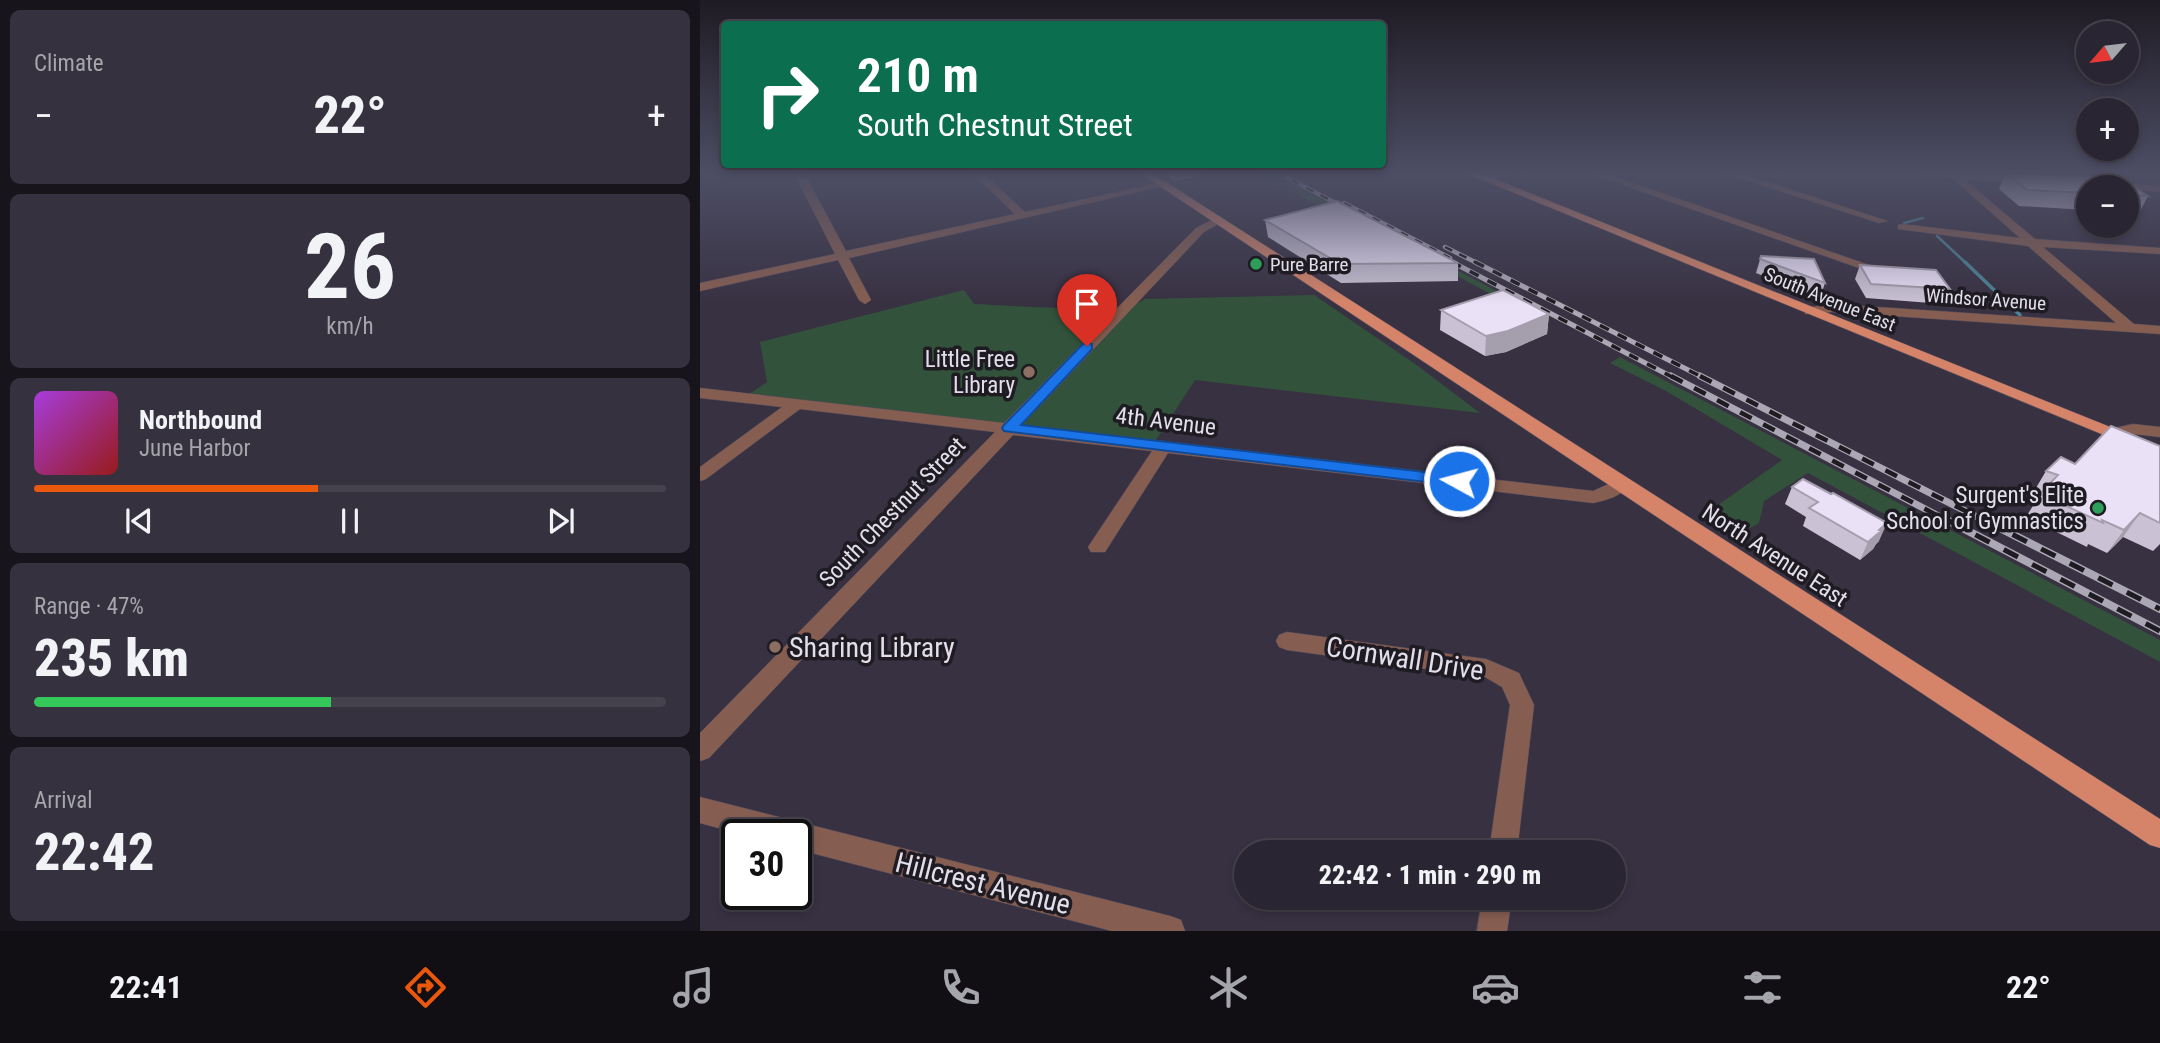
<!DOCTYPE html>
<meta charset="utf-8">
<style>
body{margin:0;font-family:"Roboto Condensed",sans-serif;background:#36313e;color:#f1f3f6;height:100vh;display:flex;flex-direction:column;font-size:26px;white-space:nowrap}
*{box-sizing:border-box;margin:0}
p{font-size:23px;color:#a5a5ac}
.icon{flex:none;width:38px;height:38px;fill:none;stroke:currentColor;stroke-width:2;stroke-linecap:round;stroke-linejoin:round}
.map{position:relative;flex:1;overflow:hidden}
.drawer{display:flex;flex-direction:column;gap:10px;padding:10px;background:#17141c;width:700px}
.drawer>*{flex:none}
.top-card{position:absolute;left:21px;top:21px;width:665px;height:147px;border-radius:7px;box-shadow:0 4px 10px #0003,0 0 0 2px #46424d;background:#0b6e4f;color:#fff;overflow:hidden}
.needle{width:46px;rotate:242deg}
.controls{position:absolute;left:1376px;top:21px;display:grid;gap:14px}
.controls a{display:grid;place-items:center;width:63px;height:63px;border-radius:50%;background:#2a2532;box-shadow:0 4px 10px #0003,0 0 0 2px #46424d;font-size:35px}
.speed{position:absolute;left:21px;top:819px;display:flex;gap:14px;font-size:35px;font-weight:700;text-align:center}
.speed>*{display:grid;place-content:center;width:91px;height:91px;border-radius:50%;background:#2a2532;box-shadow:0 4px 10px #0003,0 0 0 2px #46424d;line-height:1}
.speed .limit{border:4px solid #111;border-radius:10px;background:#fff;color:#111}
.pin{position:absolute;display:grid;place-items:center;width:60px;height:60px;color:#fff;margin:-72px -30px;border-radius:50% 50% 50% 0;rotate:-45deg;box-shadow:0 0 7px #0007}
.pin .icon{rotate:45deg}
.me{position:absolute;width:77px;margin:-38px;rotate:277deg;stroke-linejoin:round;filter:drop-shadow(0 0 5px #0008)}
.turn{display:flex;align-items:center;gap:24px;height:147px;padding:0 21px;font-size:32px}
.turn .icon{width:91px;height:91px;stroke-width:2.5}
.turn b{display:block;font-size:49px;line-height:60px}
.big{font-size:52px;font-weight:800;line-height:1.1}
.drawer .widget{flex:1;display:flex;flex-direction:column;justify-content:center;gap:10px;min-width:0;padding:0 24px;border-radius:10px;background:#36313e}
.drawer .dial{align-items:center;gap:0}
.dial b{font-size:91px;line-height:1}
.song{display:flex;align-items:center;gap:21px}
.cover{width:84px;height:84px;border-radius:10px;background:linear-gradient(135deg,hsl(280 70% 55%),hsl(0 70% 35%))}
.played{height:7px;border-radius:4px;background:linear-gradient(90deg,#ea580c 45%,#46424d 45%)}
.keys{display:flex;justify-content:space-around;direction:ltr}
.heat{display:flex;justify-content:space-between;align-items:center;font-size:38px;direction:ltr}
.charge{height:10px;border-radius:5px;background:linear-gradient(90deg,#34c759 47%,#46424d 0)}
.trip{position:absolute;left:534px;top:840px;width:392px;height:70px;border-radius:35px;background:#2a2532;box-shadow:0 4px 10px #0003,0 0 0 2px #46424d;font-weight:800;line-height:70px;text-align:center}
.tabs{display:flex;height:112px;justify-content:space-around;align-items:center;background:#110f14;color:#a5a5ac}
.tabs .icon{width:49px;height:49px}
.tabs .selected{color:#ea580c}
.tabs b{font-size:32px;color:#f1f3f6}
main{display:flex;flex:1;min-height:0}
.map>svg:first-child{display:block}
</style>
<main>
<section class="drawer">
<div class="widget"><p>Climate</p>
<div class="heat"><a>−</a><b class="big">22°</b><a>+</a></div>
</div>
<div class="widget dial"><b>26</b><p>km/h</p></div>
<div class="widget">
<div class="song"><i class="cover"></i><div><b>Northbound</b><p>June Harbor</p></div></div>
<div class="played"></div>
<div class="keys"><svg class="icon" aria-label="previous" viewBox="0 0 24 24"><path d="M18 5L8 12l10 7zM5 5v14"/></svg><svg class="icon" aria-label="pause" viewBox="0 0 24 24"><path d="M8 5v14M16 5v14"/></svg><svg class="icon" aria-label="next" viewBox="0 0 24 24"><path d="M6 5l10 7-10 7zM19 5v14"/></svg></div>
</div>
<div class="widget"><p>Range · 47%</p><b class="big">235 km</b><div class="charge"></div></div>
<div class="widget"><p>Arrival</p><b class="big">22:42</b></div>
</section>
<div class="map">
<svg width="1460" height="931" viewBox="0 0 1460 931">
<rect width="100%" height="100%" fill="#383142"/>
<!-- green -->
<path fill="#33523b" d="M557 173H572L829 308 820 310 746 270 741 272Z
M264 290 274 304C304 305 427 315 445 299L614 295 718 366 780 413 495 380 454 443 39 401 67 382 60 342Z
M920 357 1460 640V662L1108 473 1064 501 1059 523 1035 537 1001 517 1082 460 966 391 910 363Z"/>
<g fill="none" stroke-linecap="round" stroke-linejoin="round">
<!-- stream-far1 -->
<path stroke="#4b8397" stroke-width="2.5" d="M1204 223 1223 218
M1237 236 1267 264"/>
<!-- stream -->
<path stroke="#4b8397" stroke-width="3.5" d="M1265 262 1320 315"/>
<!-- minor casing -->
<g stroke="#534d5d" stroke-width="1">
<path id="minor" d="M94 173H104L146 251 315 214 272 173H283L325 212 463 182 468 185 149 258 171 300 165 304 159 300 138 260 0 291V283L135 254Z
M797 173H814L786 182 781 179Z
M889 173H904L1192 273 1182 276Z
M1024 173H1039L1188 221 1179 223Z
M1218 173H1262L1330 179 1332 181 1327 184 1264 179 1335 239 1460 248V254L1343 247 1434 324 1460 326V334L1132 312 1105 314V308L1132 304 1416 323 1328 246 1198 229V225L1202 224 1320 238 1252 178Z
M1411 183 1460 186V192L1407 187Z
M518 217 522 218V222L504 232 322 425 893 491 922 478 931 484C921 496 908 500 893 503L468 453 405 552H391L388 547 452 451 313 435 9 758 0 761V733L295 432 100 409 6 479 0 481V467L82 407 0 398V388L304 423 496 228Z
M1433 424 1460 427V437L1433 434 1412 439 1404 434 1406 430Z
M587 632 786 659 819 673 834 705 817 852H789L810 705 802 687 785 677 587 650 579 647 576 641 579 635Z
M0 797 470 916 481 920 485 931H412L96 849V835H44L0 823Z
M782 898H812L807 931H777Z"/>
</g>
<!-- major casing -->
<g stroke="#534d5d" stroke-width="1">
<path id="major" d="M440 173H452L1460 819V848L1450 845Z
M766 173H780L1460 447V458Z"/>
</g>
<!-- minor -->
<use href="#minor" fill="#865e51" fill-rule="evenodd"/>
<!-- major -->
<use href="#major" fill="#d58469" fill-rule="evenodd"/>
<!-- rail-far3 casing -->
<g stroke="#aca7b4" stroke-width="4.5">
<path id="rail-far3" d="M578 173 649 210
M644 203 750 258
M745 247 779 264
M740 256 756 264"/>
</g>
<!-- rail-far2 casing -->
<g stroke="#aca7b4" stroke-width="5">
<path id="rail-far2" d="M752 262 974 378
M775 262 1004 378"/>
</g>
<!-- rail-far1 casing -->
<g stroke="#aca7b4" stroke-width="7">
<path id="rail-far1" d="M971 376 1250 522
M1000 376 1287 522"/>
</g>
<!-- rail casing -->
<g stroke="#aca7b4" stroke-width="8">
<path id="rail" d="M1247 520 1460 631
M1284 520 1460 609"/>
</g>
<!-- rail-far3 -->
<use href="#rail-far3" stroke="#1e1b23" stroke-width="2.5" stroke-dasharray="8" stroke-linecap="butt"/>
<!-- rail-far2 -->
<use href="#rail-far2" stroke="#1e1b23" stroke-width="3.5" stroke-dasharray="10" stroke-linecap="butt"/>
<!-- rail-far1 -->
<use href="#rail-far1" stroke="#1e1b23" stroke-width="4.5" stroke-dasharray="13" stroke-linecap="butt"/>
<!-- rail -->
<use href="#rail" stroke="#1e1b23" stroke-width="5" stroke-dasharray="16" stroke-linecap="butt"/>
</g>
<!-- wall -->
<path fill="#cac2d4" d="M463 173H512L475 181Z
M1306 173 1421 178 1448 196 1439 213 1426 212V187H1388V210L1319 206 1299 189Z
M565 220 758 263V281L641 283 568 237Z
M1061 256 1125 283 1120 298 1056 273Z
M1160 265 1250 289 1244 304 1166 298 1155 279Z
M741 310 849 314 847 334 806 352 785 356 740 330Z
M1460 446V544L1453 551 1423 537 1407 553 1388 544 1387 547 1326 517 1339 496 1333 493 1346 471Z
M1103 479 1179 541 1176 544 1173 549 1160 560 1103 526 1106 517 1085 504 1092 487Z"/>
<!-- shaded-wall -->
<path fill="#a49ead" d="M473 173H512L475 181Z
M849 314 847 334 806 352 785 356 786 336Z
M1440 513 1423 537 1407 553 1424 530Z
M1187 523 1179 541 1176 544 1173 549 1160 560 1168 542 1179 530Z"/>
<!-- building -->
<path fill="#ebe1f7" stroke="#a49ead" stroke-width="2" d="M1307 173 1421 178 1448 196 1426 195V187H1388V193L1327 190Z
M637 201 758 263 640 264 565 220Z
M1061 256 1114 259 1125 283 1060 259Z
M1160 265 1236 270 1250 289 1171 284Z
M803 290 849 314 808 331 786 336 741 310Z
M1411 426 1460 446V523L1440 513 1424 530 1402 520 1403 523 1340 494 1358 475 1346 471 1361 457 1375 464Z
M1103 479 1131 494 1133 493 1187 523 1179 530 1181 531 1168 542 1109 508 1118 502 1092 487Z"/>
<!-- sky -->
<linearGradient id="sky" x2="0" y2="1"><stop stop-color="#1f1b24"/><stop offset="0.57" stop-color="#4d4e65"/><stop offset="1" stop-color="#4d4e65" stop-opacity="0"/></linearGradient>
<rect width="1460" height="304" fill="url(#sky)"/>
<!-- route -->
<path fill="#1a73e8" stroke="#114b97" stroke-width="2" d="M387 343 392 344V349L321 425 759 476 767 481 759 486 304 431 302 428 304 425 383 344Z"/>
<!-- markers -->
<g fill="#2e9e5b" stroke="#1e1b23" stroke-width="2.5">
<circle cx="556" cy="264" r="7"/>
<circle cx="1398" cy="508" r="7"/>
</g>
<g fill="#8d6e63" stroke="#1e1b23" stroke-width="2.5">
<circle cx="329" cy="372" r="7"/>
<circle cx="75" cy="647" r="7"/>
</g>
<g text-anchor="middle" stroke-width="7" stroke-linejoin="round" paint-order="stroke">
<!-- far-poi labels -->
<g font-size="19" fill="#e3dfea" stroke="#1e1b23" text-anchor="start">
<text x="570" y="271">Pure Barre</text>
</g>
<!-- far-street labels -->
<g font-size="19" fill="#e3dfea" stroke="#1e1b23">
<text transform="translate(1130 299) rotate(22)" y="7">South Avenue East</text>
<text transform="translate(1286 299) rotate(4)" y="7">Windsor Avenue</text>
</g>
<!-- poi labels -->
<g font-size="23" fill="#e3dfea" stroke="#1e1b23" text-anchor="end">
<text x="315" y="367">Little Free<tspan x="315" dy="26">Library</tspan></text>
<text x="1384" y="503">Surgent's Elite<tspan x="1384" dy="26">School of Gymnastics</tspan></text>
</g>
<!-- street labels -->
<g font-size="23" fill="#e3dfea" stroke="#1e1b23">
<text transform="translate(466 421) rotate(7)" y="8">4th Avenue</text>
<text transform="translate(192 512) rotate(-46)" y="8">South Chestnut Street</text>
<text transform="translate(1075 555) rotate(33)" y="8">North Avenue East</text>
</g>
<!-- near-poi labels -->
<g font-size="28" fill="#e3dfea" stroke="#1e1b23" text-anchor="start">
<text x="89" y="657">Sharing Library</text>
</g>
<!-- near-street labels -->
<g font-size="28" fill="#e3dfea" stroke="#1e1b23">
<text transform="translate(705 658) rotate(9)" y="10">Cornwall Drive</text>
<text transform="translate(283 883) rotate(14)" y="10">Hillcrest Avenue</text>
</g>
</g>
</svg>
<div class="controls">
<a><svg class="needle" viewBox="-14 -14 28 28"><path d="M0-13l5 13h-10z" fill="#e53935"/><path d="M0 13l5-13h-10z" fill="#a5a5ac"/></svg></a>
<a>+</a>
<a>−</a>
</div>
<div class="speed"><div class="limit">30</div></div>
<div class="pin" style="left:387px;top:346px;background:#d93025"><svg class="icon" aria-label="arrive" viewBox="0 0 24 24"><path d="M6 21V4h12l-3 4 3 4H6"/></svg></div>
<svg class="me" style="left:759px;top:481px" viewBox="-20 -20 40 40"><circle r="17" fill="#1a73e8" stroke="#fff" stroke-width="3"/><path d="M0-11L8 9 0 5-8 9z" fill="#fff"/></svg>
<div class="trip">22:42 · 1 min · 290 m</div>
<div class="top-card">
<div class="turn"><svg class="icon" aria-label="right" viewBox="0 0 24 24"><path d="M7 20v-9h11M14 6l5 5-5 5"/></svg><div><b>210 m</b>South Chestnut Street</div></div>
</div>
</div>
</main>
<nav class="tabs">
<b>22:41</b>
<svg class="icon selected" aria-label="directions" viewBox="0 0 24 24"><path d="M12 3l9 9-9 9-9-9zM9 14v-3h6M13 9l2 2-2 2"/></svg>
<svg class="icon" aria-label="music" viewBox="0 0 24 24"><path d="M9 18V5l10-2v13"/><circle cx="6" cy="18" r="3"/><circle cx="16" cy="16" r="3"/></svg>
<svg class="icon" aria-label="phone" viewBox="0 0 24 24"><path d="M5 4h4l2 5-3 2q2 4 5 5l2-3 5 2v4C11 20 4 13 5 4z"/></svg>
<svg class="icon" aria-label="climate" viewBox="0 0 24 24"><path d="M12 3v18M4 7l16 10M4 17L20 7"/></svg>
<svg class="icon" aria-label="car" viewBox="0 0 24 24"><path d="M5 17H2v-5l4-1 3-4h7l3 4 3 1v5h-3M9 17h6M6 11h13"/><circle cx="7" cy="17" r="2"/><circle cx="17" cy="17" r="2"/></svg>
<svg class="icon" aria-label="filters" viewBox="0 0 24 24"><path d="M4 7h16M4 17h16"/><circle cx="9" cy="7" r="2"/><circle cx="15" cy="17" r="2"/></svg>
<b>22°</b>
</nav>
